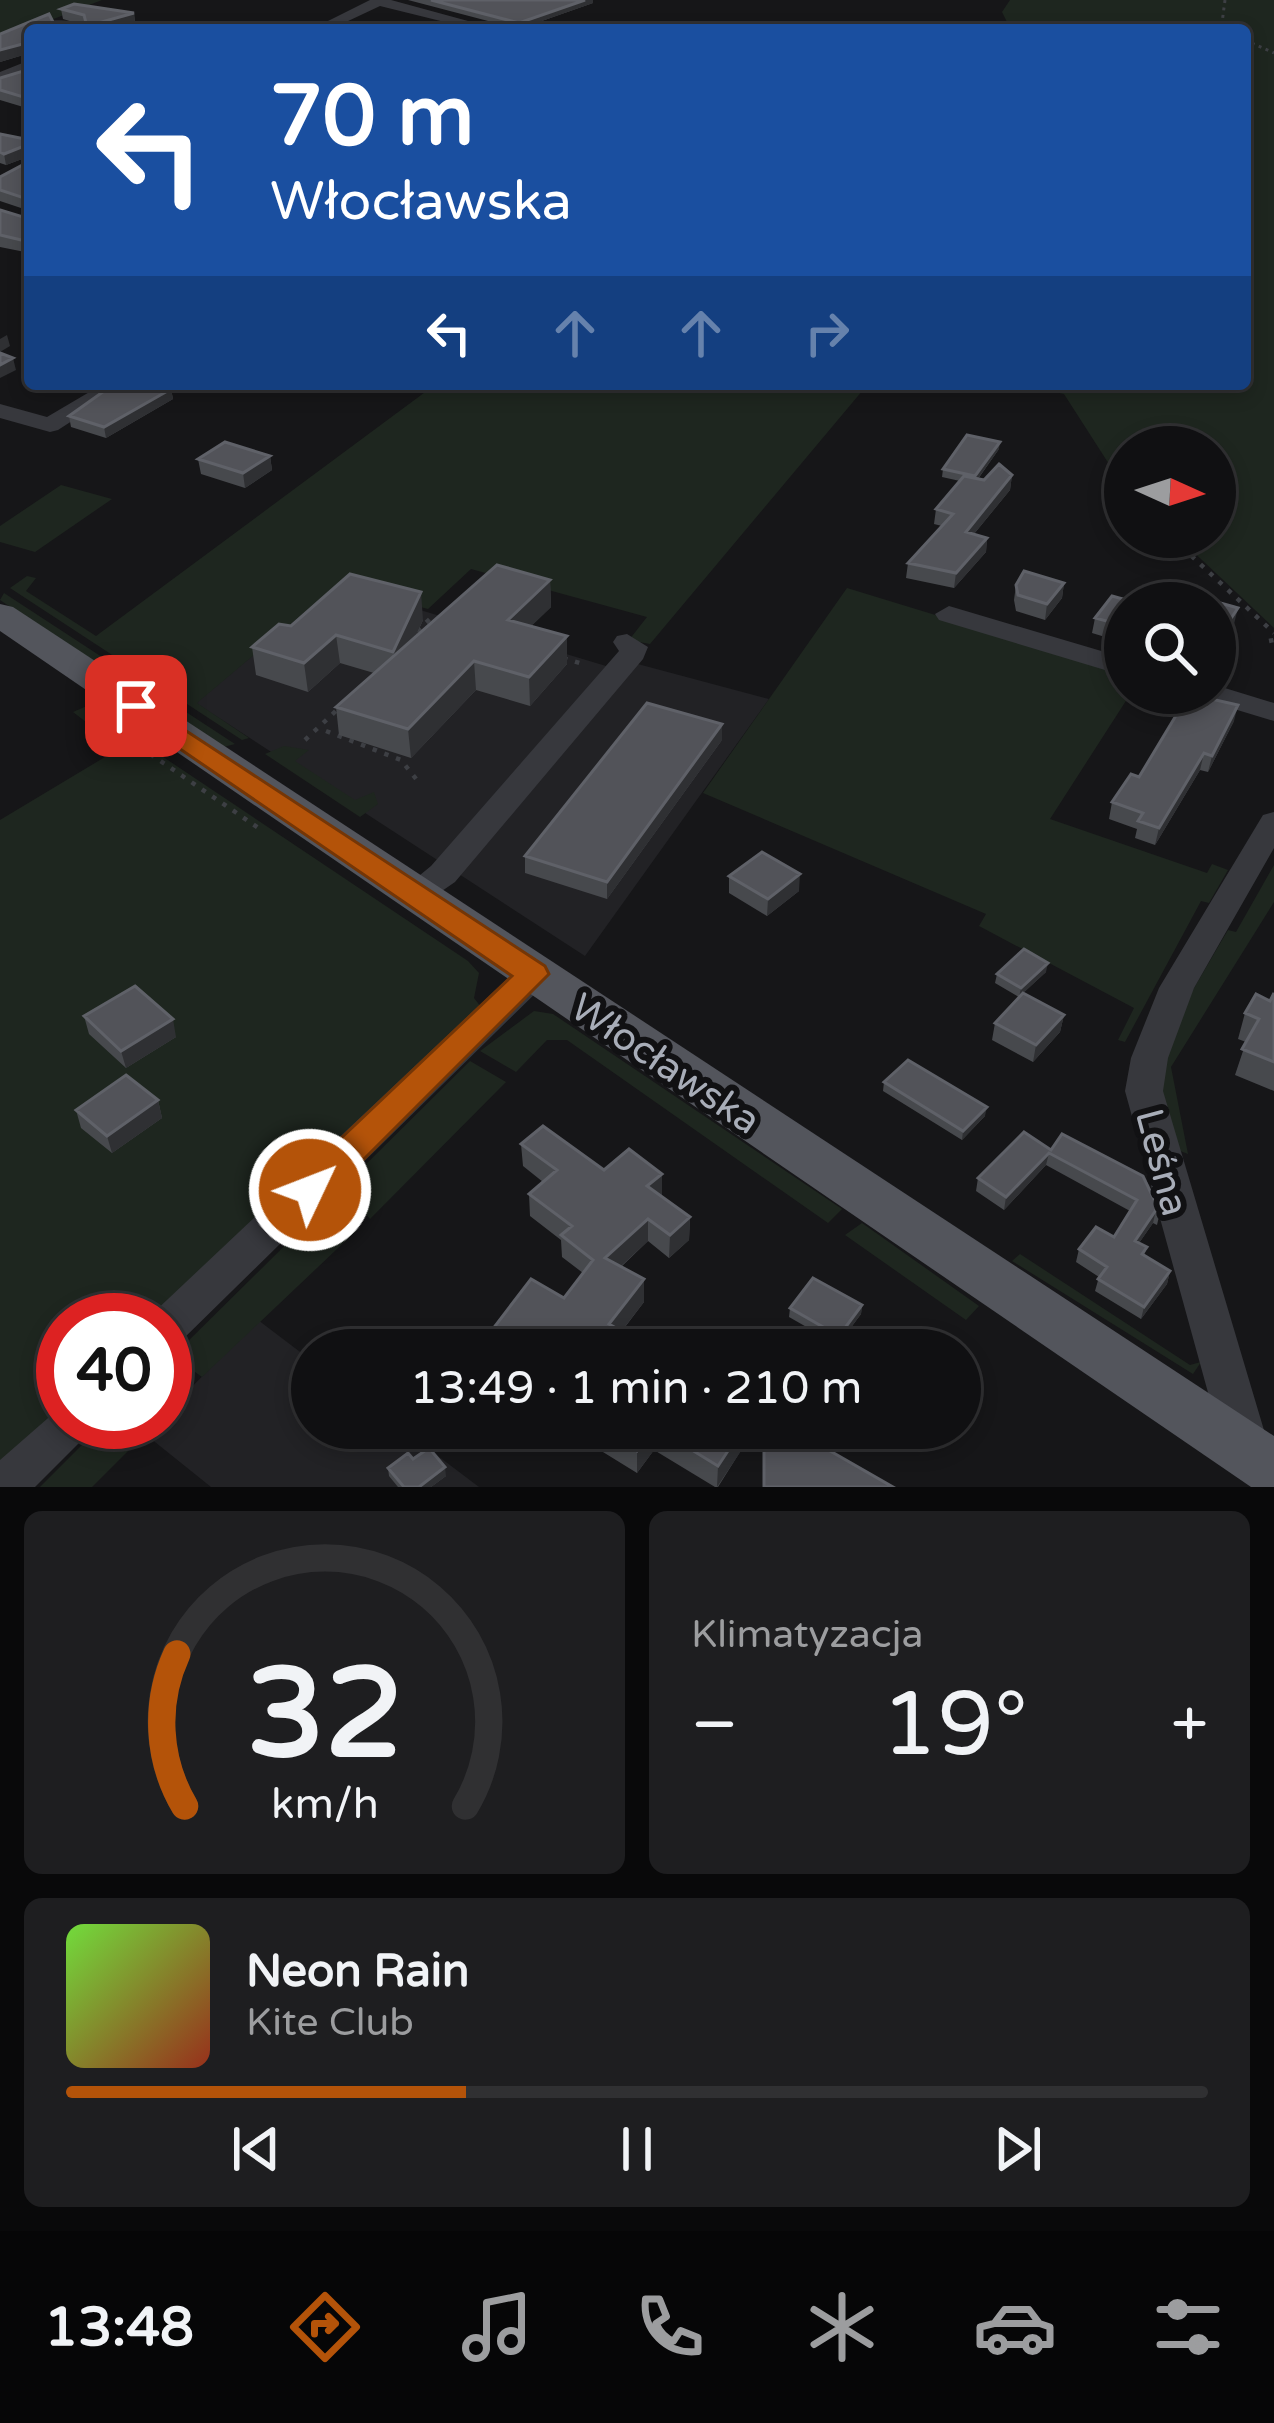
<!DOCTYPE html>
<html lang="pl">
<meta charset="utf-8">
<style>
body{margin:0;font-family:"Varela Round",sans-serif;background:#1e1e20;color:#f1f3f6;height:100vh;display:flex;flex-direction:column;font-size:45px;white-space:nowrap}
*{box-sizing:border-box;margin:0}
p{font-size:39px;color:#9c9d9f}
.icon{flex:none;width:66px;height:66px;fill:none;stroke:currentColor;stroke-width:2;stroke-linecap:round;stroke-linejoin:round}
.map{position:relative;height:1487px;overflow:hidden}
.details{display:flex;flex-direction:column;gap:24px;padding:24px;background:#09090a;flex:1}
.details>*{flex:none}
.hud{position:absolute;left:24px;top:24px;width:1227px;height:366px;border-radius:12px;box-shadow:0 6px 18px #0003,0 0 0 3px #303032;background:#1a4fa0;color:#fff;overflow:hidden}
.needle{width:78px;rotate:93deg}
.buttons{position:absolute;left:1104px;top:426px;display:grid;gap:24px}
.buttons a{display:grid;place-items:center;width:132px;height:132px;border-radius:50%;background:#101012;box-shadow:0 6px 18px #0003,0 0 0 3px #303032;font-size:60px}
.speed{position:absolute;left:36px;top:1293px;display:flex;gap:24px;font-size:60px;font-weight:700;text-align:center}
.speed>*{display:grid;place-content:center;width:156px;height:156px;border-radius:50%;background:#101012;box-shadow:0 6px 18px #0003,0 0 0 3px #303032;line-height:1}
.speed .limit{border:18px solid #d22;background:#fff;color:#111}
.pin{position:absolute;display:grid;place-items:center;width:102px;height:102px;color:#fff;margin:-51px;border-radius:24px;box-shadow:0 6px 18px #0006}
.me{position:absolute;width:132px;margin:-66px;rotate:47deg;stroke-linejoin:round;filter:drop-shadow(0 0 9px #0008)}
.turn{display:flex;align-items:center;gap:42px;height:252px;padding:0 48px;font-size:54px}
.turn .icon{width:156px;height:156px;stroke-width:2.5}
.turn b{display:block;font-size:84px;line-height:102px}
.lanes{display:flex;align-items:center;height:114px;padding:0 48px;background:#0003;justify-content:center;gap:60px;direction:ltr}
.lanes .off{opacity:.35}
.big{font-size:90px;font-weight:600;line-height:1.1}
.details .widget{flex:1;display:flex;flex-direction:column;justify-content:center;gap:18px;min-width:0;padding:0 42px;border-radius:18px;background:#1e1e20}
.details .dial{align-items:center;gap:0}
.dial svg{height:312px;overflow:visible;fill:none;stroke:#303032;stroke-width:7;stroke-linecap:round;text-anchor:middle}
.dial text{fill:#f1f3f6;stroke:none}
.song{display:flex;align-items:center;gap:36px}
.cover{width:144px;height:144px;border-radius:18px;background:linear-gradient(135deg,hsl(100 70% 55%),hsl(10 70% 35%))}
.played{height:12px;border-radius:6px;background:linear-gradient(90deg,#b45309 35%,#303032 35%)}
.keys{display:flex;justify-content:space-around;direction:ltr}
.heat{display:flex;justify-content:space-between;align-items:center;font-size:66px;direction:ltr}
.details .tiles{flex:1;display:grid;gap:24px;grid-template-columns:1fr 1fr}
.widget:last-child{grid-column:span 2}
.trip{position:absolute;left:291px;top:1329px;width:690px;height:120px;border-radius:60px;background:#101012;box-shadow:0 6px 18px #0003,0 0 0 3px #303032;font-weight:600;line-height:120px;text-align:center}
.tabs{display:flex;height:192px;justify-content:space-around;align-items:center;background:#060607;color:#9c9d9f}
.tabs .icon{width:84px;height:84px}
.tabs .selected{color:#b45309}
.tabs b{font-size:54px;color:#f1f3f6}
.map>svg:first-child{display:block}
</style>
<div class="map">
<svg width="1274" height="1487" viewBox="0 0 1274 1487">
<rect width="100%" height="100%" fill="#161618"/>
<!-- built -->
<path fill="#222225" d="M337 585 606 666 634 663 769 699 585 956 196 703Z
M258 1320 312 1361V1428H401L479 1487H211L145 1434 157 1422H165V1414Z"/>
<!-- green -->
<path fill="#1e261f" d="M0 0H102L0 40Z
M1010 0H1274V628L1185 544 1156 537H1215V447H1125V489L1064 394 1016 384H1245V30H1011L1002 12Z
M436 384H868L650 644 629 640 647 617 471 569 428 609 337 585 197 703 249 738 242 740 10 588 27 576 36 578 26 591 96 636Z
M61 485 112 499 35 552 0 542V526Z
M847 588 1125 673V693H1131L1050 819 1207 873 1212 864 1228 870 1209 903 1201 901 1125 1042 1118 1040 1134 1008 979 926 986 914 703 793Z
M4 593 235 744 220 748 0 600Z
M87 706 468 961 479 973 474 998 481 1007 290 1190 273 1180 255 1196 263 1211 152 1320H63V1407L0 1469V820L120 748 73 712Z
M284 746 309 750 295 761 355 800 374 792 378 804 360 817 265 754Z
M1274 865V902L1171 1067 1188 1154 1175 1149 1160 1079 1181 1010 1228 930 1236 932Z
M534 1011 553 1014 842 1209 828 1223 567 1040H547L516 1072 480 1051Z
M470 1061 506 1082 370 1219 344 1186Z
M335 1196 356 1231 202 1377 173 1356Z
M862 1223 979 1306 966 1320 845 1235Z
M1020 1254 1190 1365 1201 1362 1193 1374 1012 1261Z
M105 1422H157L92 1487H40Z"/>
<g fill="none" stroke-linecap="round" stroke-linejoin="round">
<!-- path-far1 -->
<path stroke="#3d3f44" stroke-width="3" stroke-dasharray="3 4.5" stroke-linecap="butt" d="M1225 0 1222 23 1229 30
M1245 40 1274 53"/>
<!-- path -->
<path stroke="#3d3f44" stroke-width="4.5" stroke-dasharray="4.5 8" stroke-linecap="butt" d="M1172 537 1182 547
M1170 545 1182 547 1274 633
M417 631 430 619 437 621
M1269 641 1274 640
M563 658 586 665
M326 731 401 760 417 780
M305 740 340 707
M140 747 260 829"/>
<!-- minor -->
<path fill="#37383d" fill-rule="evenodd" d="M370 0H391L501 30H477L380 6 329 30H310Z
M30 60V70L0 82V72Z
M103 384 123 388 58 430 50 432 0 418V404L47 417Z
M949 606 1125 658V676L939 620 935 614Z
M627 634 648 647 643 659 455 882 426 902H402L397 894 431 866 619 651 613 642 617 636Z
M1215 685 1274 703V721L1201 699 1197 693H1215Z
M1274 812V848L1194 988 1168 1058 1163 1091 1269 1447 1262 1462 1246 1468 1230 1462 1223 1447 1125 1091 1131 1058 1159 988 1263 815Z
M534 962 546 965 551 974 546 983 180 1342 165 1347V1320H148L150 1316 522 965Z
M63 1405V1422H92L86 1436 35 1487H0V1460Z"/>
<!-- major -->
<path fill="#53555c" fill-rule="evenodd" d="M0 604 13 607 1274 1436V1487H1251L0 631Z"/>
</g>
<!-- wall -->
<path fill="#47494d" d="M408 0H593V3L519 29Z
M61 9 134 13 135 23 30 30V53L0 62V34L53 22 76 23 63 19Z
M30 69V109L0 100V78Z
M0 134 29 145 30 156 6 165 0 163Z
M30 161V211L0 201V177Z
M0 210 30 219V253L0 247Z
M171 389 173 399 106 438 71 427 69 416Z
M999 449 978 479 984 480 1012 475 1010 490 974 534 987 538 986 552 954 588 906 578 908 563 942 526 934 524 936 509 960 481 942 477 943 469Z
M270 456 272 470 245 488 201 474 198 459Z
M550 580 551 607 531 626 567 664 530 706 476 690 411 758 339 735 336 707 374 673 340 663 308 692 256 675 252 647 291 626 423 620 416 636Z
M1064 583 1062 598 1045 620 1016 611 1014 600 1016 585Z
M1125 603V643L1092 633 1095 618Z
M1215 603 1234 624 1217 651H1215Z
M1234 721 1208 772 1200 770 1155 845 1135 838 1137 829 1109 819 1112 802 1139 777Z
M722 740 607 899 525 873V856Z
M729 876 799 891 767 916 729 893Z
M1046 972 1023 993 1064 1015 1060 1032 1033 1062 992 1040 995 1023 1019 997 995 983 997 974Z
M1274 993V1091L1235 1075 1246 1042 1238 1039 1245 1013 1270 1001Z
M84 1016 176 1037 126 1068 89 1034Z
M884 1082 985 1116 962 1140 883 1091Z
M158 1100 162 1118 112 1153 81 1128 76 1110Z
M521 1144 604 1170 661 1197 690 1217 689 1240 669 1258 648 1241 621 1267 644 1279V1302L622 1331 655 1350H493L492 1330 564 1298 583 1273 562 1257 561 1240 530 1216 529 1194 543 1182 523 1166Z
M1051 1150 1160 1212 1157 1225 1153 1223 1139 1243 1147 1247 1144 1256 1170 1271 1167 1284 1141 1319 1095 1291 1099 1277 1076 1262 1079 1249 1114 1237 1130 1211 1046 1165 1004 1210 976 1191 978 1178Z
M862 1305 861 1314 838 1345 789 1317 790 1308Z
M564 1428H755L718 1487H715L654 1450 637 1473Z
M413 1459 446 1476 431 1487H398L389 1476 388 1468Z"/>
<!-- shaded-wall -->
<path fill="#2f3033" d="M585 0H593V3L519 29V23Z
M134 13 135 23 111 30H73Z
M30 42V53L0 62V50Z
M29 144 30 156 6 165 4 154Z
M7 335 10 346 0 352V339Z
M13 358 16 370 0 378V365Z
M171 389 173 399 106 438 104 427Z
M1000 442 999 449 974 484 975 476Z
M270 456 272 470 245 488 243 473Z
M1012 475 1010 490 964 546 966 532Z
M987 538 986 552 954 588 956 573Z
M550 580 551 607 509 648 508 620Z
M1064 583 1062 598 1045 620 1047 604Z
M421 592 423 620 395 680 393 652Z
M1238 608 1234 624 1217 651 1220 635Z
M336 635 340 663 308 692 304 663Z
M567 636V664L530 706 529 677Z
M474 661 476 690 411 758 408 729Z
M1238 705 1234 721 1208 772 1212 756Z
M722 724V740L607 899V882Z
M1204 753 1200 770 1155 845 1159 828Z
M800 874 799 891 767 916 768 899Z
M1048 963 1046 972 1019 997 1021 988Z
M1064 1015 1060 1032 1033 1062 1036 1045Z
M173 1019 176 1037 126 1068 121 1051Z
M158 1100 162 1118 112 1153 107 1136Z
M987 1107 985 1116 962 1140 963 1131Z
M1049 1153 1046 1165 1004 1210 1006 1197Z
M662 1174V1196L647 1186Z
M1156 1210 1153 1223 1132 1253 1135 1241Z
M690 1217 689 1240 669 1258 670 1235Z
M648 1219V1241L605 1281V1258Z
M1170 1271 1167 1284 1141 1319 1144 1307Z
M644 1279V1302L610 1346 609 1324Z
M862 1305 861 1314 838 1345 839 1336Z
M654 1428V1450L637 1473V1451Z
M743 1428H755V1430L717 1487 718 1466Z
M445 1467 446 1476 431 1487H419Z"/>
<!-- building -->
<path fill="#525359" stroke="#5f6168" stroke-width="3" d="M431 0H585L519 23Z
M74 4 134 13 73 30H30V42L0 50V34L49 14 53 22 86 23 84 15 61 9Z
M30 69V99L0 90V78Z
M0 134 30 140V150L29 144 4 154 0 152Z
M30 161V200L0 190V177Z
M0 210 30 219V242L0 235Z
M0 353 13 358 0 365Z
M114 384H154L171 389 104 427 69 416Z
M967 435 1000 442 975 476 943 469Z
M225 442 270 456 243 473 198 459Z
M999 464 1012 475 966 532 987 538 956 573 908 563 953 514 936 509 964 476 984 480Z
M497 565 550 580 508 620 567 636 529 677 474 661 408 729 336 707Z
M1024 571 1064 583 1047 604 1018 595 1016 585Z
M350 574 421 592 393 652 336 635 304 663 252 647 279 624 291 626Z
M1112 596 1137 603H1125V626L1095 618Z
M1206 599 1238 608 1220 635 1215 634V603H1203Z
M1189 694 1238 705 1212 756 1204 753 1159 828 1138 821 1143 813 1112 802 1131 774 1139 777Z
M647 703 722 724 607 882 525 856Z
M762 852 800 874 768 899 729 876Z
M1024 949 1048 963 1021 988 997 974Z
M135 986 173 1019 121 1051 84 1016Z
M1023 993 1064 1015 1036 1045 995 1023Z
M1274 993V1062L1242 1049 1259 1019 1245 1013 1256 994 1270 1001Z
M908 1060 987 1107 963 1131 884 1082Z
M126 1075 158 1100 107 1136 76 1110Z
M543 1126 604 1170 629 1149 662 1174 647 1186 690 1217 670 1235 648 1219 605 1258 644 1279 609 1324 655 1350H525L492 1330 531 1279 564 1298 593 1260 561 1235 572 1226 529 1194 557 1170 521 1144Z
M1024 1132 1051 1150 1062 1134 1143 1176 1160 1212 1156 1210 1135 1241 1147 1247 1142 1254 1170 1271 1144 1307 1098 1279 1107 1267 1079 1249 1096 1227 1114 1237 1137 1200 1049 1153 1006 1197 978 1178Z
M813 1278 862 1305 839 1336 790 1308Z
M599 1428H654L637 1451Z
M656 1428H743L718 1466Z
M764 1428H790L893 1487H764Z
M429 1448 445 1467 419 1487H404L388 1468 408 1453 413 1459Z"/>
<!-- route -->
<path fill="#b45309" stroke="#753606" stroke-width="3" d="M136 698 545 966 549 974 322 1201 310 1205 297 1201 292 1190 297 1180 512 976 126 712 122 706 126 701Z"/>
<g text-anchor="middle" stroke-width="12" stroke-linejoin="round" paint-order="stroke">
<!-- near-street labels -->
<g font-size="39" fill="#a8adb8" stroke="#111113">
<text transform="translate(666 1063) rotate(34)" y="14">Włocławska</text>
<text transform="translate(1163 1162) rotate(75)" y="14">Leśna</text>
</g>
</g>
</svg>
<div class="buttons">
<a><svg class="needle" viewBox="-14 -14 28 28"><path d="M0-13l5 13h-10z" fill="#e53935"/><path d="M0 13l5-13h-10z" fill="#9c9d9f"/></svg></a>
<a><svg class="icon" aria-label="search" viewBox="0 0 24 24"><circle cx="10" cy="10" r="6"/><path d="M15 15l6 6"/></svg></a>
</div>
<div class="speed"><div class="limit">40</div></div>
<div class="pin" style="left:136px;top:706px;background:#d93025"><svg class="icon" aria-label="arrive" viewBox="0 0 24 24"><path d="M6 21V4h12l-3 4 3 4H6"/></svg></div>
<svg class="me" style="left:310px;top:1190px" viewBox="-20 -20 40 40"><circle r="17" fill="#b45309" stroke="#fff" stroke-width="3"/><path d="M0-11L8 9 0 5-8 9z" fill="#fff"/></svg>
<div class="trip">13:49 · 1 min · 210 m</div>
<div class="hud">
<div class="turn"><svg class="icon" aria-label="left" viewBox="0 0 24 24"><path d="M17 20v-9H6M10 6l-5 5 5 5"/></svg><div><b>70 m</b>Włocławska</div></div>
<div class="lanes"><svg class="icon" aria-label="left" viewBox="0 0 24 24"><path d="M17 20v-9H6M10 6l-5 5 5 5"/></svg><svg class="icon off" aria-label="ahead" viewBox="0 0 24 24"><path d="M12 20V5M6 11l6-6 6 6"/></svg><svg class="icon off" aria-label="ahead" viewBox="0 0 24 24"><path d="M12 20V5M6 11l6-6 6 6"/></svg><svg class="icon off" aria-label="right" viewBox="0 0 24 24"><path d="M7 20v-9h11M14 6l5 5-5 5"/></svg></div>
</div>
</div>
<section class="details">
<div class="tiles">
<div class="widget dial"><svg viewBox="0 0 100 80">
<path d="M14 69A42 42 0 1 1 86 69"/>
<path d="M14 69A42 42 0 0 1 12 30" stroke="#b45309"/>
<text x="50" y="56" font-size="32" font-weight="700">32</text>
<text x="50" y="72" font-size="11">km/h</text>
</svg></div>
<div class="widget"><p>Klimatyzacja</p>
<div class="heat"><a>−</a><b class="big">19°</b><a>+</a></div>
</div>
<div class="widget">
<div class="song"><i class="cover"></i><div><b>Neon Rain</b><p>Kite Club</p></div></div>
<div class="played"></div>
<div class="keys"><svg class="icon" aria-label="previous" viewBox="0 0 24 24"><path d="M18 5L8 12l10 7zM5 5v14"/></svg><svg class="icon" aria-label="pause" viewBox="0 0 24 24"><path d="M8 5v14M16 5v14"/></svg><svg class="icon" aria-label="next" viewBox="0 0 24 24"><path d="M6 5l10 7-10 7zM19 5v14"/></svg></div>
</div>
</div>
</section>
<nav class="tabs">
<b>13:48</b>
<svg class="icon selected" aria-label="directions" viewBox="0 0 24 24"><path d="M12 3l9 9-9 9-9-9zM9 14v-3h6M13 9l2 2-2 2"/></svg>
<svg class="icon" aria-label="music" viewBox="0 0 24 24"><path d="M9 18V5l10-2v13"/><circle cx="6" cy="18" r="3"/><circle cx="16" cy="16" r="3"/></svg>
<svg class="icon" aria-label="phone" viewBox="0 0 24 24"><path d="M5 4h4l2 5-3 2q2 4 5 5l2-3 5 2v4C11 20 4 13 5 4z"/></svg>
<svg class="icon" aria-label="climate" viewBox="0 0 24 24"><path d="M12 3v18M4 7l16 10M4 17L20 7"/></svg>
<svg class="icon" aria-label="car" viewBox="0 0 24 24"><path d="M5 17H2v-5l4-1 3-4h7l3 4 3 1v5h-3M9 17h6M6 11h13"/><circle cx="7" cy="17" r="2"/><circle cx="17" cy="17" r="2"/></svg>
<svg class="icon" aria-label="filters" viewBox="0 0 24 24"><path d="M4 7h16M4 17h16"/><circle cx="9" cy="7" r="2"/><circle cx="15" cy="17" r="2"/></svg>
</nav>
